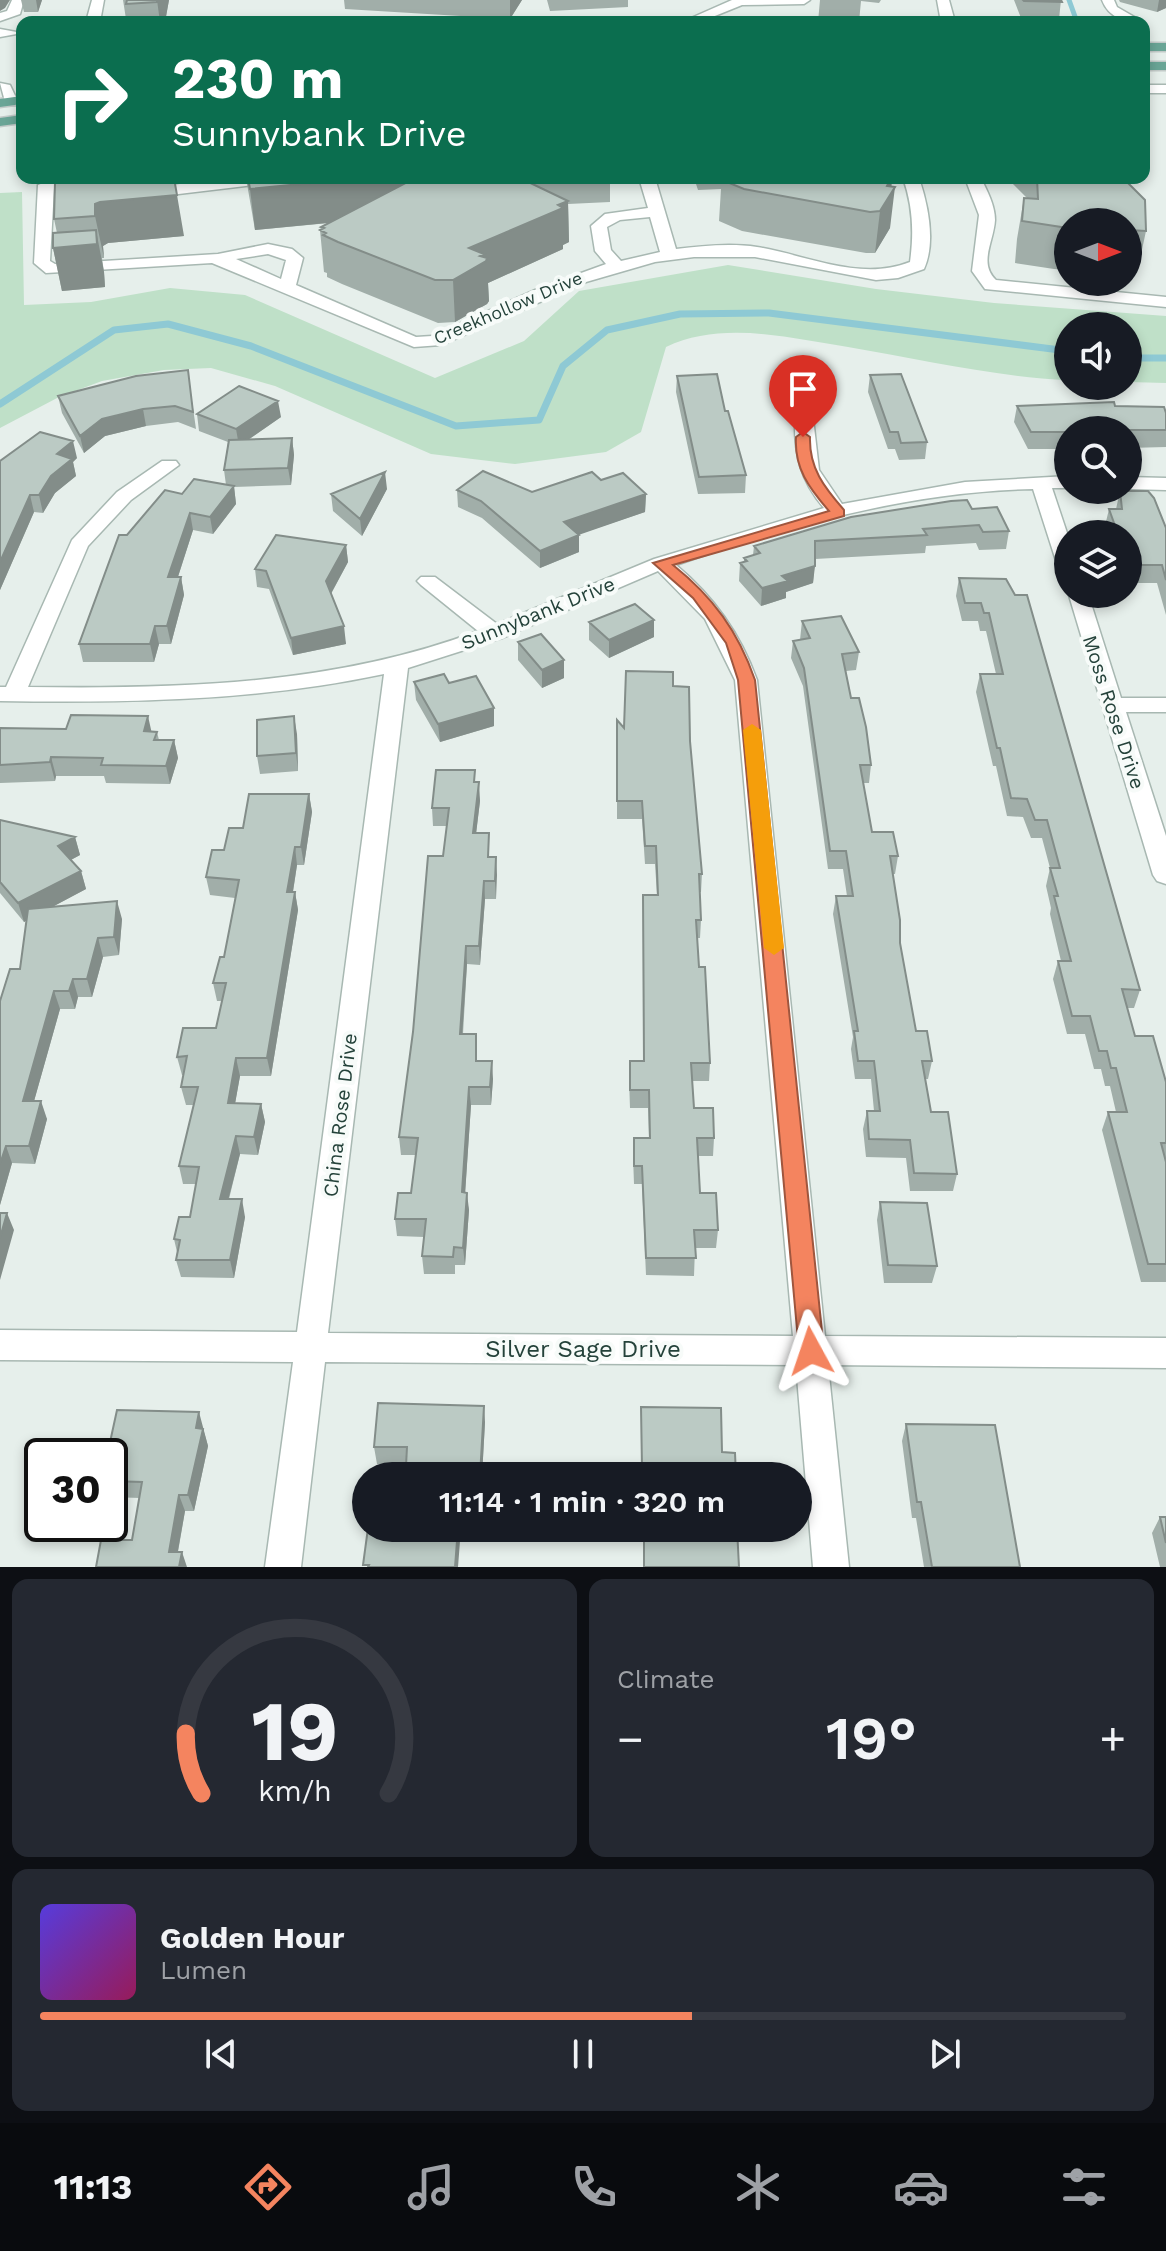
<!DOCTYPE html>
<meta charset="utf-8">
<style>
body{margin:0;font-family:"Work Sans",sans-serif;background:#242831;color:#f1f3f6;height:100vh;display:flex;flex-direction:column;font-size:30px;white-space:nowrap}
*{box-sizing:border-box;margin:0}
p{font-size:26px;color:#9ea1a6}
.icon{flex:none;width:44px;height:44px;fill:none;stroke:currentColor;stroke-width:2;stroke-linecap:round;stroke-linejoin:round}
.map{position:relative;height:1567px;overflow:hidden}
.side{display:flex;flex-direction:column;gap:12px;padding:12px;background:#0d0f14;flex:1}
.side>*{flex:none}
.top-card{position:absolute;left:16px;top:16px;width:1134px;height:168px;border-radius:16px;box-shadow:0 4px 12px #0003;background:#0b6e4f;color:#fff;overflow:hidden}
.needle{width:52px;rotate:90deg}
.controls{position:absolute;left:1054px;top:208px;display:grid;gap:16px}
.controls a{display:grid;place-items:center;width:88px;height:88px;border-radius:50%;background:#171b24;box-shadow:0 4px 12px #0003;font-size:40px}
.speed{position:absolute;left:24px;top:1438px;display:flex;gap:16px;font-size:40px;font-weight:700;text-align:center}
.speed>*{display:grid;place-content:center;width:104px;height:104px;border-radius:50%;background:#171b24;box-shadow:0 4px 12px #0003;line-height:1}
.speed .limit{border:4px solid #111;border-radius:12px;background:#fff;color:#111}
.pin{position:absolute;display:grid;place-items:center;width:68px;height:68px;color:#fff;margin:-82px -34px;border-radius:50% 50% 50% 0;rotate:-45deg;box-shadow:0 0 8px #0007}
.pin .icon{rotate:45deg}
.me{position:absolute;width:88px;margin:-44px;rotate:355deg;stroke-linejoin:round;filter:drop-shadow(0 0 6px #0008)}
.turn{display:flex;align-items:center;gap:28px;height:168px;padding:0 24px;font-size:36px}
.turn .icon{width:104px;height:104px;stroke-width:2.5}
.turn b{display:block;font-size:56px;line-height:68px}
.big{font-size:60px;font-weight:600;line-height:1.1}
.side .card{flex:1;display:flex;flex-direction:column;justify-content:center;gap:12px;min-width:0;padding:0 28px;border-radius:16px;background:#242831}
.side .dial{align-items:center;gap:0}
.dial svg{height:208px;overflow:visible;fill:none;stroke:#363941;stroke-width:7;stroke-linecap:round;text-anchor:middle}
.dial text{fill:#f1f3f6;stroke:none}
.song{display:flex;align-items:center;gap:24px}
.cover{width:96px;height:96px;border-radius:12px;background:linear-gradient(135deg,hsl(250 70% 55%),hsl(330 70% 35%))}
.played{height:8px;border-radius:4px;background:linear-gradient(90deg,#f4845f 60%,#363941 60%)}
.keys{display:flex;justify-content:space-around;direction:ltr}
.heat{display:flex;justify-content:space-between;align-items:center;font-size:44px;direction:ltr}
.side .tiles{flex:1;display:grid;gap:12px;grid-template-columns:1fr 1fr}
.card:last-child{grid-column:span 2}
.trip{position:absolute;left:352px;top:1462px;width:460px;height:80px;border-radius:40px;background:#171b24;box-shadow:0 4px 12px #0003;font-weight:600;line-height:80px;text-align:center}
.tab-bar{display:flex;height:128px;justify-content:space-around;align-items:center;background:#090b0e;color:#9ea1a6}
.tab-bar .icon{width:56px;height:56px}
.tab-bar .selected{color:#f4845f}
.tab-bar b{font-size:36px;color:#f1f3f6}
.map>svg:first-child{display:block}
</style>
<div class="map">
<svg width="1166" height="1567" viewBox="0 0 1166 1567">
<rect width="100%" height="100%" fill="#e6efeb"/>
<!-- green -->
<path fill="#bfe0c8" d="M22 192 24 305 91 302 170 288 245 295 435 378 524 341 579 291 728 265 876 289 994 303 1166 316V383L1128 382V326H1068V380C995 377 920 359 848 347 790 338 722 320 666 347L641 432 606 452 515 464 431 454 275 386 211 368 164 370 102 381 59 397 0 428V193Z"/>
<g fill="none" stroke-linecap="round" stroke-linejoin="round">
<!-- stream-far1 -->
<path stroke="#8ec9d4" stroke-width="5" d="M1069 0 1077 22"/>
<!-- stream -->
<path stroke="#8ec9d4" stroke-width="7" d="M1128 358H1166
M0 404 114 330 168 324 251 346 456 426 539 420 563 366 607 330 680 314 769 313 1068 351"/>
<!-- minor casing -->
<g stroke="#a8b8b2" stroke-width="3">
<path id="minor" d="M12 0H24L20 14 0 21V13L7 11Z
M92 0H104L100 22H86Z
M732 0H810L804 4 742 5 700 22H682Z
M937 0H949L955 22H941Z
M1102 0H1114L1117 7 1143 22C1124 22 1109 18 1102 0Z
M374 18 381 19 383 22H367Z
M0 29 22 33 0 37Z
M0 83 10 85 18 102 16 105H6Z
M1144 85H1166V93H1144Z
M56 178H84L54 188 50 261 55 264 218 254 268 244 292 249 303 258 296 285 416 337 432 336 537 289 606 264 595 251 591 226 605 214 648 208 639 178H655L676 249C702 246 731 243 757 247 807 255 860 282 910 262 914 233 913 206 903 178H919C928 205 936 242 924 269L898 278 876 280 755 257H694L655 262 586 282 441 345 414 347 212 263 46 273 34 263 38 185ZM650 217 660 252 621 261 611 250 607 227 620 220ZM268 254 286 260 281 279 236 259Z
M232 178H279L271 183 145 198 137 193 145 188Z
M965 178H981C987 191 995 205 995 220 994 241 978 263 996 280L1166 297V307L985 289 972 271 979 215Z
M804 412 813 418 819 470 842 504 965 482 1068 476V488H1052L1068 536V573L1058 567 1033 489C909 492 792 525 676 565 714 597 740 633 757 680L825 1336 1166 1338V1368L828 1365 849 1567H813L796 1365 325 1362 301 1567H265L293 1362 0 1360V1330L297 1332 384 674C257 701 129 703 0 701V687H6L72 540 117 492 162 461H176L179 465 131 500 88 546 28 687C180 689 335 685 478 631L421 585 417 581 421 577H435L497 624 654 559 824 508C800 480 794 454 795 418ZM658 571 705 619 735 680 793 1336 328 1333 408 668 502 638Z
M1128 477 1166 478V490L1128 489Z
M1068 592 1088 594 1121 698H1166V712H1126L1166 836V884L1157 881 1153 875Z"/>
</g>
<!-- major casing -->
<g stroke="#c2cac8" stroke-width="3">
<path id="major" d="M1144 43H1166V51H1144Z
M1144 62H1166V70H1144Z
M22 96V104L0 107V99Z
M22 115V123L0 126V118Z"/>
</g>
<!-- minor -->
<use href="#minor" fill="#fff" fill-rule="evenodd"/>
<!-- major -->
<use href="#major" fill="#6aa596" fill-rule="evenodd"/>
</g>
<!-- wall -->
<path fill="#a1aea9" d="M21 0H42L38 12H24Z
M123 0H169L165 22H129L128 18 126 19Z
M344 0H522L510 19 345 9Z
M547 0H628V7L550 11Z
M820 0H881L879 3 861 1 859 22H818Z
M1014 0H1061L1059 19 1021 18Z
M1119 0H1166V8L1157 12 1120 2Z
M72 178 184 236 108 243 103 246 104 258H102L104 272 105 287 62 291 53 248 57 233 54 219Z
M246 178H610V202L568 204 569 242 563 245V249L488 283 489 301 487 304 455 322 438 323 342 284 327 277V273L324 272 320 230 321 227 329 223 255 230Z
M685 178H892L890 228 875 253H866L742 231 719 221 721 189 698 190 696 184H687Z
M1007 178H1123L1146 231 1137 273H1128V222H1068V270L1054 269 1015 263 1017 239 1024 198H1027Z
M870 375 927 442 925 459 899 460 895 449H888L868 392Z
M677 376 725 411 746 475 745 493 698 494 676 392Z
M190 387 196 429 178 422 146 426 105 436 84 453 62 413 58 396Z
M1017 406H1115L1166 413V447L1128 448V430H1068V449H1028L1014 422Z
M197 414 281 417 248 440 292 438 294 455 291 485 234 487 236 504 213 534 193 530 178 577H181L184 595 171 644H159L154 662H83L79 644 127 535 182 494 226 485 224 470 228 442 199 431Z
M77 458 73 462 76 476 55 493 43 513 34 512 0 590V461Z
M601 480 646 494 645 512 579 534V552L540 568 482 518 458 507 457 490 532 492Z
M387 489 362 536 333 511 331 494Z
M1120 491 1166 528V615L1157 583H1128V534H1108L1105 526 1109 509H1116Z
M972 509 1009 531 1006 549 979 550 976 543 926 546 925 553 815 559 813 583 786 592V598L761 606 739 581 740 563 744 562V558L753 555 754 546Z
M346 545 348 562 331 594 346 644 293 655 269 589 257 587 255 569Z
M959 578 1006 579 1140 990 1134 1008H1127L1135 1036 1166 1082V1282H1141L1102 1130 1108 1112H1116L1110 1086H1105L1101 1069H1094L1085 1034H1067L1053 979 1058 961H1061L1050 914 1051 908 1046 886 1050 868 1042 838H1031L1023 817 1007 816 996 766H993L976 692 980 674H996L986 631H980L978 621H962L956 596Z
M802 621 859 652 856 670 846 671 851 698 871 765 869 783H863L872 832 898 856 895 874H893L900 943 916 1031 932 1061 928 1079H925L931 1112 957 1174 953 1191H910L906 1158 866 1157 863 1129 867 1111H874L871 1079H855L851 1049 853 1037 833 914 836 896H847L843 869H828L803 686 791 658 793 641 800 640Z
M589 622 654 637 609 658 589 640Z
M518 642 564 678 542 688 518 660Z
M414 682 449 683 494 726 440 742 416 700Z
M673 686 690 741 702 874 701 892H700L701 920 700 938H697L699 967 710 1063 709 1081H692L694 1108 714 1138 713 1156H698L700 1193 718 1230 716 1248H695L694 1276 646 1275 642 1184H634L633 1156 634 1138H649L648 1108H630L629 1079 630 1061H643V895H657L655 864H645L642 819H617V720L624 728Z
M0 728 157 732 159 740H174L178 758 170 784 106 783 104 776H56L55 781 0 783Z
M297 734 298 771 260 774 257 756Z
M476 782 480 801 476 833H489V857H496V899H485L480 965 467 964 463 1034 477 1061 493 1079 491 1105H471L465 1193 469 1210 465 1265H455V1274H424L422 1256 424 1237 397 1236 395 1219 411 1193 416 1155H401L399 1137 443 856 447 826H433L432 808Z
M309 794 312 812 304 865H297L293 892H295L298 910 271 1076H240L235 1103 261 1104 265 1122 258 1155 240 1154 229 1199 245 1217 234 1278 181 1277 176 1260 177 1252 174 1239 190 1217 196 1184H183L179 1166 194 1105H186L181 1087 184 1075H182L177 1057 216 1028 222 1001H217L213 983 224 957 235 898 210 895 206 877 243 828Z
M0 820 75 837 80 855 71 860 81 871 86 889 52 907 122 919 119 955 103 957 92 997H78L75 1009H60L34 1101 47 1119 35 1164 12 1163 0 1205V1001L20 969 27 920 24 922 0 893Z
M880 1202 937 1266 932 1283H884L877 1220Z
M641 1407 722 1452 736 1476H641Z
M485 1422 482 1476H407L406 1464H377L374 1447Z
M906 1424 1020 1567H924L916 1518H912L902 1441Z
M204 1429V1432L208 1446 194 1511H185L178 1552 132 1540 140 1498 110 1497V1456Z
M1160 1517H1166V1567H1160L1152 1533Z"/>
<!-- shaded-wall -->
<path fill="#838d89" d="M0 0H10L5 8 0 11Z
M36 0H42L38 12Z
M157 0H169L165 22H160Z
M510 0H522L510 19Z
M1159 0H1166V8L1157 12Z
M363 178H427L429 213 255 230 250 189Z
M892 178 890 195 895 187 890 228 875 253 880 211 887 186Z
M177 195 184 236 108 243 103 246 104 258 95 216V204L100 202Z
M568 201 569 242 563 245V249L488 283 489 301 487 304 455 322 453 280 469 248Z
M96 230 104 272 105 287 62 291 53 248Z
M278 401 281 417 239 446 236 429Z
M143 409 146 426 105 436 84 453 80 436 102 419Z
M292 438 294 455 291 485 288 468Z
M73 441 77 458 73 462 76 476 55 493 43 513 39 495 57 454Z
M385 472 387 489 362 536 360 519Z
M234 486 236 504 213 534 210 517Z
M646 494 645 512 564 540V522Z
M30 495 34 512 0 590V562Z
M190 513 193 530 172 595 168 577Z
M579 535V552L540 568V551Z
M346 545 348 562 328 599 326 581Z
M815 566 813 583 786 592V598L761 606 762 588 782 576Z
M181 577 184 595 171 644 167 626Z
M654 620V637L609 658V640Z
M155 626 159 644 154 662 150 644Z
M344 626 346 644 293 655 291 638Z
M564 660V678L542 688V670Z
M494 708V726L440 742 438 724Z
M148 716 152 734 144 731Z
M294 716 297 734 298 771 296 753Z
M174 740 178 758 170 784 166 766Z
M51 757 56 776 55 781 50 762Z
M479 782 480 801 474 851 473 833Z
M309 794 312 812 304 865 301 847Z
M75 837 80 855 63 864 58 846Z
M295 847 297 865 290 910 287 892Z
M496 857 497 875 496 899 495 881Z
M81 871 86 889 24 922 18 903Z
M484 881 485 899 480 965 479 946Z
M295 892 298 910 271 1076 267 1058Z
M117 901 122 919 119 955 114 937Z
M98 938 103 957 92 997 87 979Z
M466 946 467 964 461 1052 460 1034Z
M73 979 78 997 75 1009 69 991Z
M54 991 60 1009 29 1119 23 1101Z
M236 1058 240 1076 232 1121 228 1103Z
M492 1061 493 1079 491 1105 490 1087Z
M469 1087 471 1105 464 1210 462 1192Z
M41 1101 47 1119 35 1164 29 1146Z
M261 1104 265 1122 258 1155 254 1137Z
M236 1136 240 1154 224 1216 220 1199Z
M6 1146 12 1163 0 1205V1164Z
M467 1193 469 1210 465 1265 463 1248Z
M242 1199 245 1217 234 1278 230 1260Z
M7 1213 14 1230 0 1280V1238Z
M484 1406 485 1422 482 1476H480Z
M199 1412 208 1446 194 1511 188 1495 196 1428Z
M179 1495 185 1511 175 1567 169 1552Z
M458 1528H461L458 1567H455Z
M182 1552 187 1567H179Z"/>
<!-- building -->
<path fill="#bbcac4" stroke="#838d89" stroke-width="2" d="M127 0H157V2L126 4Z
M1023 0H1061L1062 2 1024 1Z
M72 178H174L177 195 100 202 95 204V216L54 219 55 182Z
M248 178H363L250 189Z
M415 178H520L568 201 558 205 563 208 469 248 484 254 480 256 487 258 486 261 453 280H435L338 242 323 235 326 233 320 230 324 228 321 227Z
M723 178H891L887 186 895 187 880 211 870 212 744 189 722 180Z
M1037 178H1123L1145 200 1146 231 1128 230V222H1068V228L1022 221 1024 198 1038 199Z
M96 230 97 244 53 248V233Z
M188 370 193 412 175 406 143 409 102 419 80 436 58 396 136 376Z
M717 374 725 411H728L746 475 699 477 677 376Z
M901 374 927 442 901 443 898 432H890L870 375Z
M239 386 278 401 236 429 197 414Z
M1114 402 1115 406 1164 407 1166 413V430H1068V432H1031L1017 406Z
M40 432 73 441 57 454 72 459 51 476 39 495H30L0 562V461Z
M292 438 288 468 224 470 229 440Z
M483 471 532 492 592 472 601 480 623 473 646 494 564 522 579 535 540 551 481 501 457 490Z
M385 472 360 519 331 494Z
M194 479 234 486 210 517 190 513 168 577H181L167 626H155L150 644H79L119 535H127L165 490 182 494Z
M1120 491H1148L1154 498 1166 528V580L1162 565H1130L1128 560V534H1118L1109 509H1122Z
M967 500 972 509 997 507 1009 531 983 532 979 525 923 529 927 535 815 541V566L782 576 788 581 762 588 740 563 747 561 744 558 760 553 754 546 851 517 951 501Z
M276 535 346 545 326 581 344 626 291 638 266 571 255 569Z
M959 578 1006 579 1015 595H1027L1140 990 1122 989 1135 1036H1153L1166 1082V1143H1161L1166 1162V1264H1148L1108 1112H1127L1116 1068H1111L1107 1051H1099L1090 1016H1072L1058 961H1071L1054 896H1058L1050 868H1060L1047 820H1035L1027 799 1011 798 1000 748H997L980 674H1003L989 613H984L981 603H965Z
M635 604 654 620 609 640 589 622Z
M841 616 859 652 842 654 851 698H859L866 727 871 765H860L872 832H893L898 856H890L900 920V943L916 1031H927L932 1061H922L931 1112H948L957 1174 914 1173 910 1140 869 1139 867 1111H880L874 1061H858L854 1031H858L836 896H853L846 851H830L804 668 793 641 810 638 802 621Z
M541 634 564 660 542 670 518 642Z
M626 671 673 672V686L689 687 690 741 702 874H699L701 920H696L699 967H705L710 1063H691L694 1108H713L714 1138H697L700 1193H716L718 1230H694L696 1258H646L642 1166H634V1138H650L649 1090H630V1061H644L643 895H658L656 846H645L642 801H617V720L624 728Z
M444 674 449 683 476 676 494 708 438 724 414 682Z
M71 715 148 716 144 731 157 732 154 740H174L166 766 101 765 103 758 51 757 50 762 0 765V728L66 729Z
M294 716 296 753 257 756V720Z
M436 770H475L474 782H479L473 833H489L488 857H496L495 881H484L479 946H466L460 1034H476V1061H492L490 1087H469L462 1192 467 1193 463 1248 454 1247 453 1257 422 1256 426 1219H395L398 1193H411L418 1138 399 1137 413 1032 428 856H443L449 808H432Z
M249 794H309L301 847H295L287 892H295L267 1058H236L228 1103 261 1104 254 1137 236 1136 220 1199H242L230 1260H176L180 1240 174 1239 179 1217H190L199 1167 179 1166 198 1087H181L187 1056 177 1057 183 1028H216L226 983H213L220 957H224L239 880 206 877 212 850H224L229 828H243Z
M0 820 75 837 58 846 81 871 18 903 0 882Z
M117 901 114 937 98 938 87 979H73L69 991H54L23 1101H41L29 1146H6L0 1164V1001L10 969H20L28 909Z
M880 1202 927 1203 937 1266 888 1265Z
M0 1213H7L0 1238Z
M378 1403 484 1406 480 1476H424L425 1466H406L407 1447H374Z
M641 1407 721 1408 722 1452 735 1453 736 1476H669V1468H642Z
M117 1410 199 1412 196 1428 203 1429 188 1495H179L169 1552H182L179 1567H96L101 1540H132L142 1482 110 1481V1456H107Z
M906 1424 995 1425 1020 1567H932L921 1502H917Z
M1160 1517H1166V1543Z
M368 1528H458L455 1567H368L369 1565H363Z
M644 1528H737L739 1567H644Z"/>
<!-- route -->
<path fill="#f4845f" stroke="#9f563e" stroke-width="2" d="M803 432 810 437C809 468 824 487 844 510V516L673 565C713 597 738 631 755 680L824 1351 820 1358 811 1362 803 1358 799 1351 738 680 726 643 693 598 653 563 829 511C809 488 794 468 796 437Z"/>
<!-- slow -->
<path fill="#f59e0b" d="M752 724 761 730 784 948 774 955 764 948 743 730Z"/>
<g text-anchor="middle" stroke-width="8" stroke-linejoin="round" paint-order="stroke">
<!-- far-street labels -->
<g font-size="18" fill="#24423a" stroke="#f7fbf9">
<text transform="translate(508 308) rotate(-23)" y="6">Creekhollow Drive</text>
</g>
<!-- street labels -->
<g font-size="20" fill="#24423a" stroke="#f7fbf9">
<text transform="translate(538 613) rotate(-22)" y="7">Sunnybank Drive</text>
<text transform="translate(1114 712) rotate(72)" y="7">Moss Rose Drive</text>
<text transform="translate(340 1115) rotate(-83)" y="7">China Rose Drive</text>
</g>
<!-- near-street labels -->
<g font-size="24" fill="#24423a" stroke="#f7fbf9">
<text x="583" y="1357">Silver Sage Drive</text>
</g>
</g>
</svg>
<div class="controls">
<a><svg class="needle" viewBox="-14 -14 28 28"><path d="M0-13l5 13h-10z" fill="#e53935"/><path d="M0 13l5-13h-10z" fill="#9ea1a6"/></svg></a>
<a><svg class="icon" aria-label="sound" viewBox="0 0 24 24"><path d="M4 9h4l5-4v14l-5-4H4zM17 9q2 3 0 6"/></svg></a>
<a><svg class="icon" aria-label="search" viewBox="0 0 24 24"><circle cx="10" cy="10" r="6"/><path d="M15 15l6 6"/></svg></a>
<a><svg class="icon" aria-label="layers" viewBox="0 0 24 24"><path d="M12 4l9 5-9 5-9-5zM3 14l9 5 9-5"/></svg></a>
</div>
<div class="speed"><div class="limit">30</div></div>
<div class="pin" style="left:803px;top:437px;background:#d93025"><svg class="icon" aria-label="arrive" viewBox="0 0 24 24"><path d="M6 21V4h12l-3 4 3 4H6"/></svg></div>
<svg class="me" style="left:811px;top:1351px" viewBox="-20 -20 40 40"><path d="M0-17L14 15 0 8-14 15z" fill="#f4845f" stroke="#fff" stroke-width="4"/></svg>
<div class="trip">11:14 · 1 min · 320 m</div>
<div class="top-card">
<div class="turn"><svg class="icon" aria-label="right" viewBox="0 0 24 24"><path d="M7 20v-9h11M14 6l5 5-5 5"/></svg><div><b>230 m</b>Sunnybank Drive</div></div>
</div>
</div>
<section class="side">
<div class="tiles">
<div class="card dial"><svg viewBox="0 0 100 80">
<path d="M14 69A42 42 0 1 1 86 69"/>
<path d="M14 69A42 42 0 0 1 8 46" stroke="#f4845f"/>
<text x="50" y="56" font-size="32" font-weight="700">19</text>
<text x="50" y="72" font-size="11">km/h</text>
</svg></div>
<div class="card"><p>Climate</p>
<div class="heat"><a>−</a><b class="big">19°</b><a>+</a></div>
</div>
<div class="card">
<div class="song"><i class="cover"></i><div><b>Golden Hour</b><p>Lumen</p></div></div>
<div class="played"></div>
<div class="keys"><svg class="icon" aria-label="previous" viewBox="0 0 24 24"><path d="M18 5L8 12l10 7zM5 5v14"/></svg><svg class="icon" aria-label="pause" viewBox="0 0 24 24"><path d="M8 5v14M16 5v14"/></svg><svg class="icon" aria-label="next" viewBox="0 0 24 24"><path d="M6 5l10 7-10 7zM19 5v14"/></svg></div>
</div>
</div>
</section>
<nav class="tab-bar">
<b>11:13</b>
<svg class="icon selected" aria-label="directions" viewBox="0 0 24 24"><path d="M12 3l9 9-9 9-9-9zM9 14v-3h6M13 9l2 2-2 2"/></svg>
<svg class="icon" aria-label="music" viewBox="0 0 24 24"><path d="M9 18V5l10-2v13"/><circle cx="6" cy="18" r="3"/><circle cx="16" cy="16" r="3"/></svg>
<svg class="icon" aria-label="phone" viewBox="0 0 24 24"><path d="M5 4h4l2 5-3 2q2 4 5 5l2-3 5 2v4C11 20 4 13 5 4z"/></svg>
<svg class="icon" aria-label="climate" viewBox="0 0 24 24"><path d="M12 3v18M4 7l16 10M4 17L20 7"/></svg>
<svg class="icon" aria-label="car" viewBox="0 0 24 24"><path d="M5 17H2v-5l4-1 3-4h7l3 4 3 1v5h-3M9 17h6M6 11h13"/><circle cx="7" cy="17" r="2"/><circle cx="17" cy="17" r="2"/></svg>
<svg class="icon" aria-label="filters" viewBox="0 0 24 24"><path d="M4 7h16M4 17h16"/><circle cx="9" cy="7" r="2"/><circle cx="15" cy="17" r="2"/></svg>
</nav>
